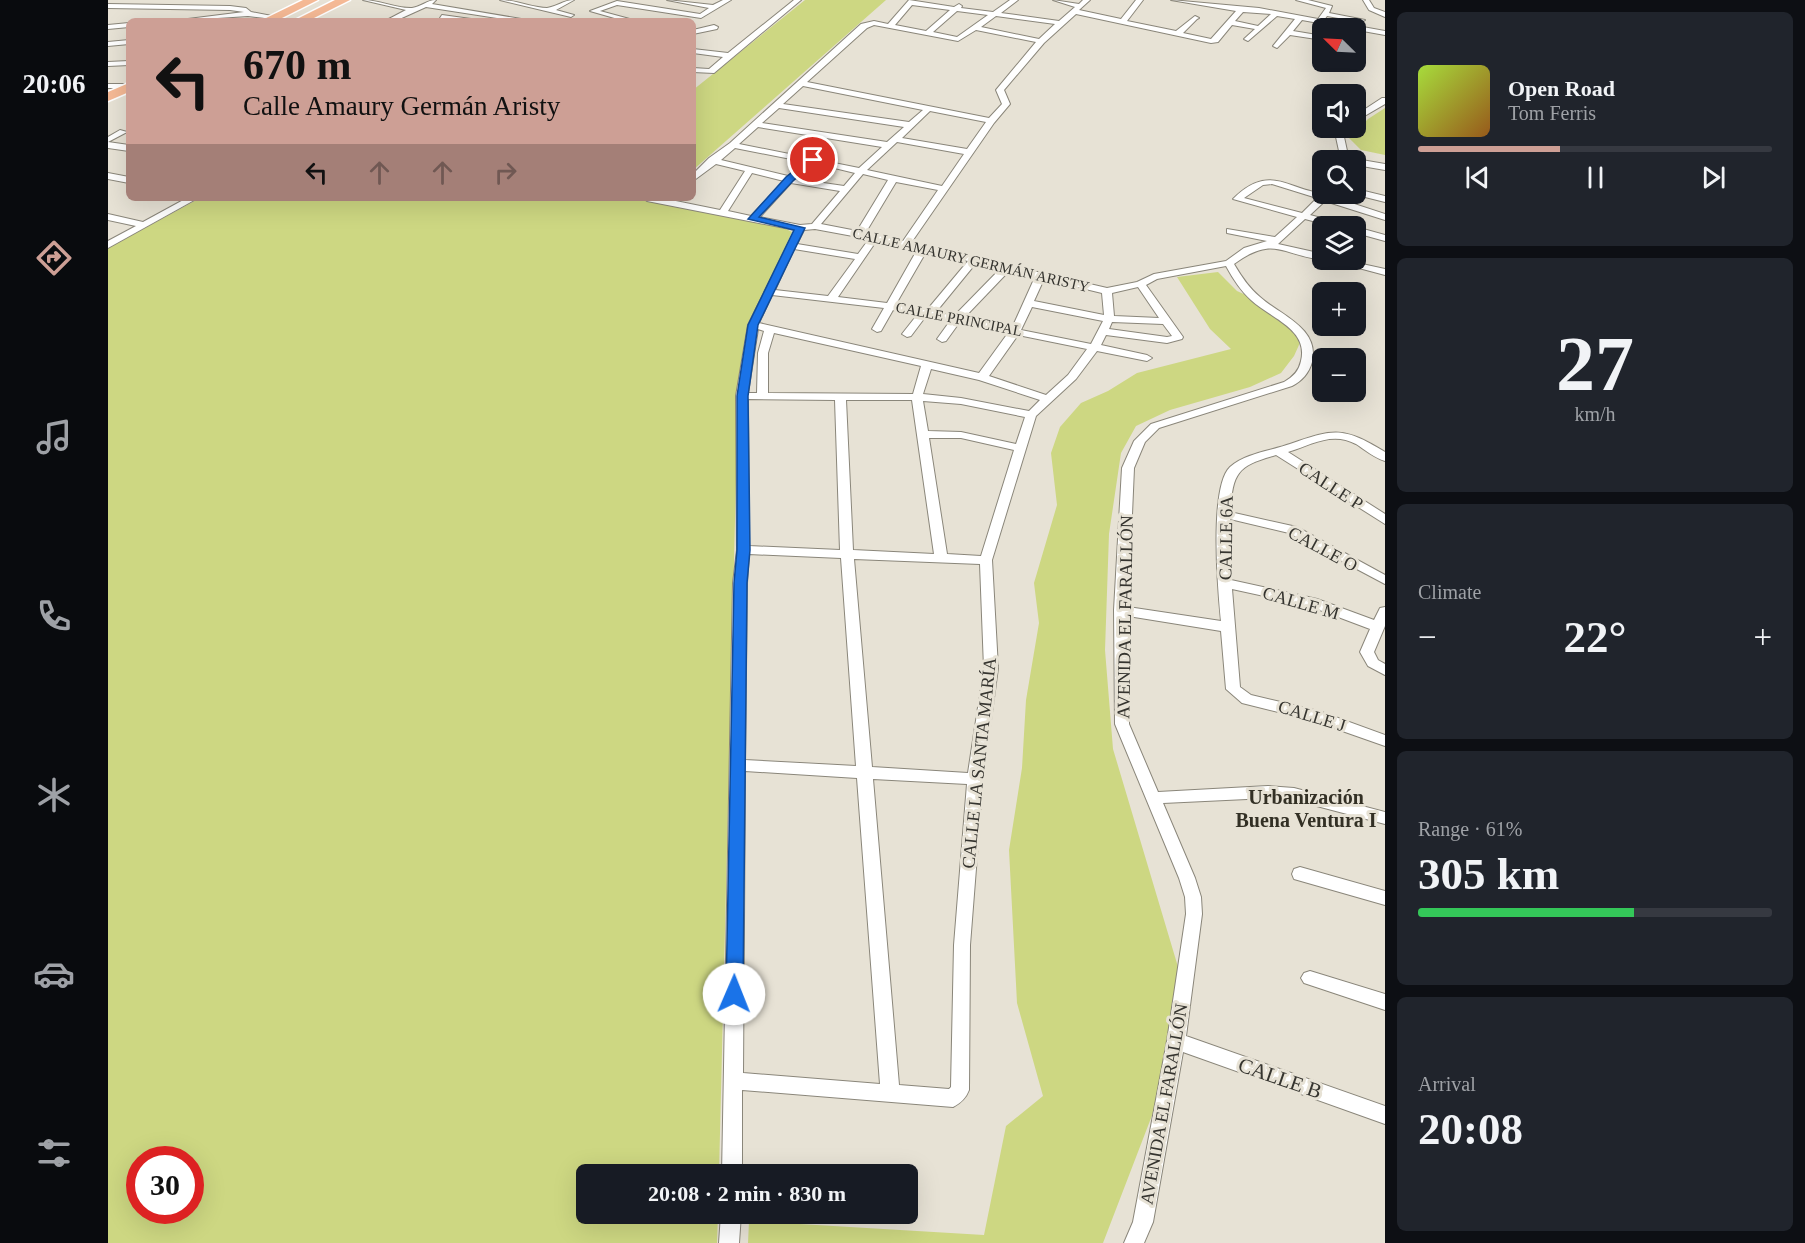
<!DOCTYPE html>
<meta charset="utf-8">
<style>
body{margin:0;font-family:"Times New Roman",serif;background:#20242c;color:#f1f3f6;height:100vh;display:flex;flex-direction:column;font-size:22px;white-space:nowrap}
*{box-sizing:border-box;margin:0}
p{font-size:20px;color:#9ea1a6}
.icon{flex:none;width:33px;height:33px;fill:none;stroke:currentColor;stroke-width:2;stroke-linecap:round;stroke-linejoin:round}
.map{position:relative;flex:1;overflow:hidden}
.panel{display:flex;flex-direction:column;gap:12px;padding:12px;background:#0d0f14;width:420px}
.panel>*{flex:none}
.hud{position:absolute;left:18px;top:18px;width:570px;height:183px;border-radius:9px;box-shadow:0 6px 24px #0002;background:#cd9f95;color:#111;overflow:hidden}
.needle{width:39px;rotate:294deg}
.controls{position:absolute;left:1204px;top:18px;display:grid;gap:12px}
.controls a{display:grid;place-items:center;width:54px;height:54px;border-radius:9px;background:#171b24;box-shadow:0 6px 24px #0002;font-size:30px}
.speed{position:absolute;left:18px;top:1146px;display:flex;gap:12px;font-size:30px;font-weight:700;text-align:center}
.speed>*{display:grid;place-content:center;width:78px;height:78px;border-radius:50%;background:#171b24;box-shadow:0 6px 24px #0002;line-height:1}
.speed .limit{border:9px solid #d22;background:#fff;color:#111}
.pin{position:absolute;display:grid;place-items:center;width:51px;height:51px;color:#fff;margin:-26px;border:3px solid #fff;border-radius:50%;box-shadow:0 2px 6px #0007}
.me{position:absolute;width:66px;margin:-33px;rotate:1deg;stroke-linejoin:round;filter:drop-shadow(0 0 4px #0008)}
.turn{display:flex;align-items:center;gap:21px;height:126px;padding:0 18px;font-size:27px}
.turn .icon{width:78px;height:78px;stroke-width:2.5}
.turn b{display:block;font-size:42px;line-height:51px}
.lanes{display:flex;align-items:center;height:57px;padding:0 18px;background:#0003;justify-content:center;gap:30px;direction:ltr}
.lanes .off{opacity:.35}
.big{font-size:45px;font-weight:600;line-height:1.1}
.panel .widget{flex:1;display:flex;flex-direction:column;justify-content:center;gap:9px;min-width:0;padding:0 21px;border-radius:9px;background:#20242c}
.panel .dial{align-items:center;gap:0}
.dial b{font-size:78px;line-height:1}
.song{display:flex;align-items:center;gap:18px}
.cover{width:72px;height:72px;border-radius:9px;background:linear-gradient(135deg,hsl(80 70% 55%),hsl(30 70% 35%))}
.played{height:6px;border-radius:3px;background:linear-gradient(90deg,#cd9f95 40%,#363941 40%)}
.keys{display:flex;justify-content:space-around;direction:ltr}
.heat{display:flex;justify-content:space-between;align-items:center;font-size:33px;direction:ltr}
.charge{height:9px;border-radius:4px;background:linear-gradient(90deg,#34c759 61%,#363941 0)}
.trip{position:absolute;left:468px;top:1164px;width:342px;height:60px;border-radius:9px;background:#171b24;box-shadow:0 6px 24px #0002;font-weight:600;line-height:60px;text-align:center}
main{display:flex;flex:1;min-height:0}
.tabs{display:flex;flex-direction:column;width:108px;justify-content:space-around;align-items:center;background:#090b0e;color:#9ea1a6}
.tabs .icon{width:42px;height:42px}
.tabs .on{color:#cd9f95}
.tabs b{font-size:27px;color:#f1f3f6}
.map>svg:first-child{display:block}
</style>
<main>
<nav class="tabs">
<b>20:06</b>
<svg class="icon on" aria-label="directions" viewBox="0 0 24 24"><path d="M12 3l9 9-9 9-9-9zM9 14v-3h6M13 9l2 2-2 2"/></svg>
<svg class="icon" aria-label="music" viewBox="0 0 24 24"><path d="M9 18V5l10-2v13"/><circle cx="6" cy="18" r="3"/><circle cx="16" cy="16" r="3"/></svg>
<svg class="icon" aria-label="phone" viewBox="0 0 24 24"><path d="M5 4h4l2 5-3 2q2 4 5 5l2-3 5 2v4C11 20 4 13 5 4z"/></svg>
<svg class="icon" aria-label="climate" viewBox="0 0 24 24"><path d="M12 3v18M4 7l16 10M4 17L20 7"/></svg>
<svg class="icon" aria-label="car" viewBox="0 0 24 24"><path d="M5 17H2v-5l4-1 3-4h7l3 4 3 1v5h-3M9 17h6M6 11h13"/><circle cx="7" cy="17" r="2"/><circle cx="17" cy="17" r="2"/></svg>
<svg class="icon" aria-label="filters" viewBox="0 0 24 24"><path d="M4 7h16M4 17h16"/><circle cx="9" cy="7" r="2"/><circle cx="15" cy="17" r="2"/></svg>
</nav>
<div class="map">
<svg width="1277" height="1243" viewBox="0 0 1277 1243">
<rect width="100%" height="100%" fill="#e7e2d5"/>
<!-- green -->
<path fill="#cdd782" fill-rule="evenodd" d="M697 0H778L585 170V90Z
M1277 108V155L1253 150 1241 138 1260 119Z
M92 198H525L674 227 684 232 654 299 630 397 611 1174H478V1214H610L609 1243H0V248ZM32 1160H82V1210H32Z
M1110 272 1129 291 1151 301 1195 336 1186 356 1173 373 1142 387 1062 410 1028 426 1013 453 1001 534 997 650 1005 749 1076 987 1063 1066 995 1243H640L641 1221 876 1235 898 1126 935 1096 909 1003 901 850 914 768 918 700 931 623 926 583 949 505 943 453 952 427 973 403 1000 391 1029 373 1123 349 1102 329 1069 277Z"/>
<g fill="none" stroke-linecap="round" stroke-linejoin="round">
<!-- minor casing -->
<g stroke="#8a867a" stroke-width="2">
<path id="minor" d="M255 0C270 0 291 9 304 8 313 7 319 0 328 0L324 4 425 21H408L318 7 287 21H277L298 10Z
M392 0C408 0 425 8 439 8 448 7 456 0 466 0L448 10 466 15 463 17Z
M559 0 605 5 615 0H623L593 18 509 5 492 11 529 21H517L482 11 509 1 592 14 601 8Z
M686 0H693L606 73 585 72V68L601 69 615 57 585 53V49L620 53Z
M801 0 846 7 851 4 854 6 853 8 885 12 902 0H910L893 13 951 21 967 7 945 0 971 4 975 0H982L971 10 1013 19 1028 0H1035L1019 21 1068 31 1087 16 1091 18 1089 19 1075 33 1103 39 1128 11 1063 0 1151 8 1210 19 1218 8 1188 0H1200L1224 6 1221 13 1257 20 1253 22 1219 16 1216 20 1277 31V35L1194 20 1185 31 1215 36V40L1182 35 1169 48 1165 46 1187 19 1169 16 1140 41 1136 39 1147 29 1124 25 1110 42 1103 43 968 14 936 43 896 90 902 104 886 123 803 243 999 288 1029 282 1046 274 1118 261 1136 248 1159 241 1119 233V229L1167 237 1189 217 1125 199C1164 160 1182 194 1223 194L1222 196 1277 214V220L1217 201 1202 215 1236 224 1237 226H1224L1197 219 1170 244 1215 254 1217 260C1174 256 1167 234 1126 264 1133 276 1141 288 1152 297 1172 315 1212 328 1204 362 1201 373 1194 381 1184 386L1051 428 1037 442 1026 468 1020 607 1113 621C1110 591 1101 487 1122 467 1138 453 1162 451 1182 444 1227 428 1236 427 1277 452V461C1267 458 1257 450 1248 444 1224 431 1203 445 1180 452L1277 514V524L1168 455C1129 466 1125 472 1122 512L1189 527 1277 575V584L1181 533 1122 519 1123 580 1209 599 1266 620 1272 608 1277 607V626L1266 652 1270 660 1277 664V675L1260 666 1252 652 1262 629 1201 606 1124 589 1132 687 1143 695 1211 711 1277 735V746L1203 720 1134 703 1118 689 1113 631 1020 616 1021 724 1050 792 1160 786 1186 788 1277 812V824L1186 800 1160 798 1055 803 1087 878 1093 897 1094 914 1078 1036 1277 1106V1124L1075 1052 1045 1222 1036 1243H1016L1025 1222 1059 1041 1078 914 1077 897 1071 878 1007 724 1006 610 1014 468 1026 441 1043 424 1176 382C1185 377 1191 371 1193 361 1201 329 1162 318 1143 300 1133 291 1125 279 1118 266L1049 279 1038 285 1075 337 1074 339 1059 343 998 335 993 345 1039 355 1044 358 1039 361 989 351 968 379 928 416 884 560 890 668 875 779 862 945 861 1090C858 1098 853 1103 845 1107L634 1090V1174H614L625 583 629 550 628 396 640 325 687 230 539 201 535 198H553L612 210 637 171 608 164 585 181V174L601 158 622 143 753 24 766 21 780 24ZM804 5 842 10 818 31 787 25ZM849 11 880 15 849 37 825 32ZM1135 12 1163 14 1150 26 1127 21ZM888 16 947 24 931 39 873 27ZM766 25 850 41 868 30 928 42 888 90 894 104 881 118 699 82 759 28ZM695 86 815 110 801 122 675 104ZM671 108 796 127 779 142 654 123ZM822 111 878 122 859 149 794 138ZM650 127 774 147 751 168 631 144ZM789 142 856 154 834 186 759 170ZM627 148 698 162 680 176 613 160ZM706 163 747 173 736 186 688 179ZM644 173 676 181 643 216 620 211ZM755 174 780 180 749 231 713 224ZM788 182 830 190 795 241 758 232ZM683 183 732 191 704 224 692 225 652 217ZM1164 184 1209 198 1194 213 1136 198 1155 185ZM707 229 761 239 750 254 689 244 696 230ZM769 240 809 250 779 303 730 297ZM686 249 747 259 720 296 667 290ZM818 252 860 261 819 310 788 304ZM868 263 892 269 846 316 828 312ZM901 271 927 277 904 328 856 318ZM936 279 994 293 996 315 926 301ZM1030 287 1051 318 1006 316 1004 293ZM664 295 776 308 764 329 769 332 773 331 785 310 809 315 794 334 799 337 803 336 818 316 842 321 829 339 834 342 838 341 851 323 900 333 871 373 651 323ZM924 307 995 321 983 344 913 330ZM1004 322 1055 324 1064 336 1059 337 1001 329ZM650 329 656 331 650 353 649 393H640ZM666 333 813 366 805 394 660 393V353ZM910 335 979 349 960 375 938 395 881 376ZM823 369 871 380 932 400 921 411 853 398 815 394ZM640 399 727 400 732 550 641 546ZM738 400H804L826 554 745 550ZM815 401 853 404 917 417 908 444 853 432 820 431ZM821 438H853L906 450 873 556 839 554ZM641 554 733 558 748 766 637 760 639 583ZM746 559 872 564 876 668 860 773 764 767ZM637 771 749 778 772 1084 635 1073ZM765 779 859 784 846 945 843 1087 841 1089 791 1085Z
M1255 0H1261L1266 8 1277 12V17L1261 10Z
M0 4 122 6 138 8 143 12 169 17 166 19 140 16 64 21 136 12 122 10 0 8Z
M334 15 363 19 367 21 332 18Z
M21 23V27L0 29V25Z
M606 25 610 27 609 29 585 34V30Z
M21 40V44L0 46V42Z
M21 61V65L0 66V62Z
M0 84H21V88H0Z
M1274 98H1277V104L1248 121V115Z
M1235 128H1243L1236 137 1241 160H1233L1228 137Z
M12 130 19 132 0 142 21 145V151L0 148V137Z
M1248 159 1277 164V170L1248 165V160H1245Z
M0 173 21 177V183L0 179Z
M1248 189 1277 196V202L1245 194H1248Z
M79 198H90L0 248V241L28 226 0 220V214L35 222Z
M1248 227 1277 235V241L1248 233Z
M1221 260H1236L1277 269V275Z
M1192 867 1277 891V905L1186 879 1184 874 1186 869Z
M1202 971 1277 994V1010L1196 983 1193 978 1196 973Z
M613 1214H633L631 1243H611Z"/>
</g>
<!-- primary casing -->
<g stroke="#fff" stroke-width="3">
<path id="primary" d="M195 0H210L168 21H152Z
M227 0H242L200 21H185Z
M21 83V92L0 101V92Z"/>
</g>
<!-- minor -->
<use href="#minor" fill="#fff" fill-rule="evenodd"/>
<!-- primary -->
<use href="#primary" fill="#f5b995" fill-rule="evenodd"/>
</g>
<!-- route -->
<path fill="#1a73e8" stroke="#114b97" stroke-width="1.5" d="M702 158 709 160 685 181 651 217 697 228 650 325 640 396 642 550 639 583 635 994 633 1000 626 1002 620 1000 618 994 626 583 629 550V396L640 325 686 230 640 219 678 177Z"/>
<g text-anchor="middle" stroke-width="6" stroke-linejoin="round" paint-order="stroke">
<!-- far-street labels -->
<g font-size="15" fill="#35342f" stroke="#e7e2d5">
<text transform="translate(863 260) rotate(13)" y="5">CALLE AMAURY GERMÁN ARISTY</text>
<text transform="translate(851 319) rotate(11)" y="5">CALLE PRINCIPAL</text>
</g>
<!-- street labels -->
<g font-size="18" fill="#35342f" stroke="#e7e2d5">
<text transform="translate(1223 486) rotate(33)" y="6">CALLE P</text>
<text transform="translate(1118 538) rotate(-89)" y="6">CALLE 6A</text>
<text transform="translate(1215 549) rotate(28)" y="6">CALLE O</text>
<text transform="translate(1193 603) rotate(16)" y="6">CALLE M</text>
<text transform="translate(1017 617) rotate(-89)" y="6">AVENIDA EL FARALLÓN</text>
<text transform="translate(1204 716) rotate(17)" y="6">CALLE J</text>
<text transform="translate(871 763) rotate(-84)" y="6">CALLE LA SANTA MARÍA</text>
<text transform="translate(1056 1104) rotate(-80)" y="6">AVENIDA EL FARALLÓN</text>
</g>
<!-- neighbourhood labels -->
<g font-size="20" font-weight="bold" fill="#333025" stroke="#e7e2d5">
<text x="1198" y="804">Urbanización<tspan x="1198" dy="23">Buena Ventura I</tspan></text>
</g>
<!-- near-street labels -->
<g font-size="21" fill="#35342f" stroke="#e7e2d5">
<text transform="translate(1172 1078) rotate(19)" y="7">CALLE B</text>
</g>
</g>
</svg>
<div class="controls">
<a><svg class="needle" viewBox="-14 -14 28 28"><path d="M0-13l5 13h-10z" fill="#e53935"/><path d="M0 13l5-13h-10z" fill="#9ea1a6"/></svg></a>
<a><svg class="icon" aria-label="sound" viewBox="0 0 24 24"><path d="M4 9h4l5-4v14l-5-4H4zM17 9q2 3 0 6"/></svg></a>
<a><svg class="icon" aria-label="search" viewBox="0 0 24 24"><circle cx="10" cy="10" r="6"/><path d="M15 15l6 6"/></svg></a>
<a><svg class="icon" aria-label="layers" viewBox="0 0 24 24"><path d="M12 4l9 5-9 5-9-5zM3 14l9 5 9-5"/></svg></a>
<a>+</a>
<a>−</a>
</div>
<div class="speed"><div class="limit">30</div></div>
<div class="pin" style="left:705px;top:160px;background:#d93025"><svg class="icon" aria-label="arrive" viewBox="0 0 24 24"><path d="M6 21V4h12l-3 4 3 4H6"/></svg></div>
<svg class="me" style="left:626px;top:994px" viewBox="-20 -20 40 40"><circle r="19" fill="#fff"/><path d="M0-13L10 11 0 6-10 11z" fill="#1a73e8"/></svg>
<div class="trip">20:08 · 2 min · 830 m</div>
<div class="hud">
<div class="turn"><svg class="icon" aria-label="left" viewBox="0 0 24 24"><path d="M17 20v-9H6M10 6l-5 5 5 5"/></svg><div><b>670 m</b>Calle Amaury Germán Aristy</div></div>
<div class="lanes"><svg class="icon" aria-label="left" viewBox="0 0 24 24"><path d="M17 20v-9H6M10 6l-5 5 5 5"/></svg><svg class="icon off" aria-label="ahead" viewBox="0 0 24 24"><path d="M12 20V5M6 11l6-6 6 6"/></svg><svg class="icon off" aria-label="ahead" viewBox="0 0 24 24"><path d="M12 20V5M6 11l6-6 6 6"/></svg><svg class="icon off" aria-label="right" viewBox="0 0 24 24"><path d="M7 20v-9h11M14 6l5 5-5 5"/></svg></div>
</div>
</div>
<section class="panel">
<div class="widget">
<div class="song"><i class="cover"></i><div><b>Open Road</b><p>Tom Ferris</p></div></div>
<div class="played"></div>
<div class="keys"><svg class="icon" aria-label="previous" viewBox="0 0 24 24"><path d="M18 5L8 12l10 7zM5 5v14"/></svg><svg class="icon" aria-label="pause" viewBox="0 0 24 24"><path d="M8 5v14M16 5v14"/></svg><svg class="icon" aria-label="next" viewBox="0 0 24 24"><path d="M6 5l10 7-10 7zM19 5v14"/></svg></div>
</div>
<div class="widget dial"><b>27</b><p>km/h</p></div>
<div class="widget"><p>Climate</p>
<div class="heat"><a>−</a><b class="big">22°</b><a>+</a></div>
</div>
<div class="widget"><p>Range · 61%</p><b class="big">305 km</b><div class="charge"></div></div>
<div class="widget"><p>Arrival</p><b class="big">20:08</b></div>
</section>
</main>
